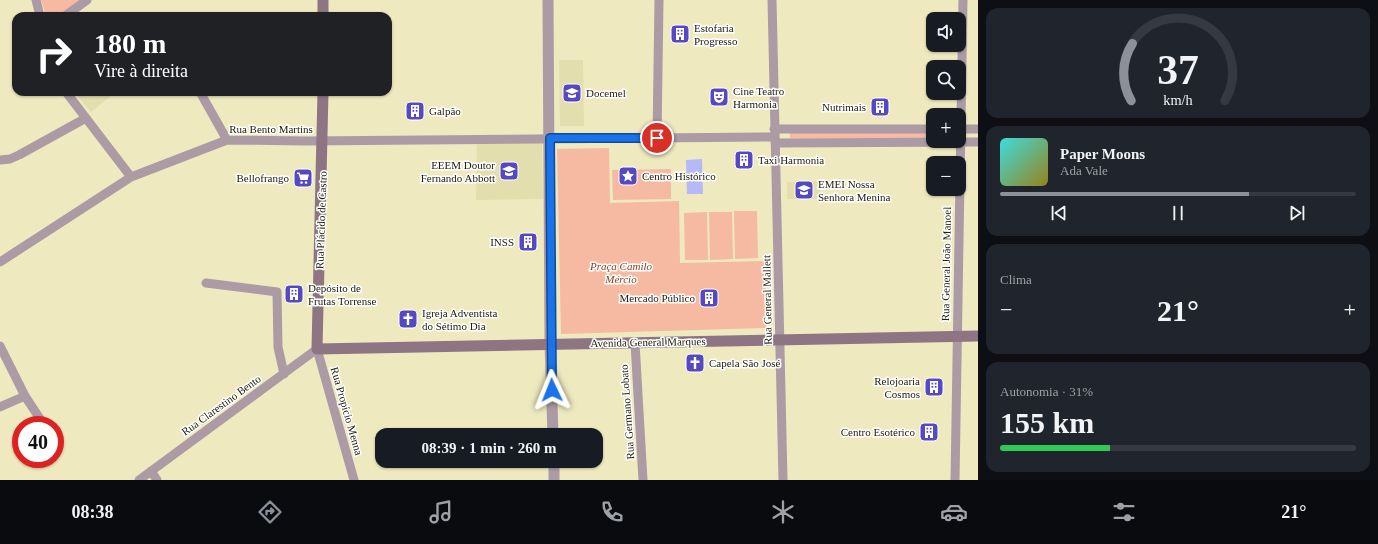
<!DOCTYPE html>
<html lang="pt">
<meta charset="utf-8">
<style>
body{margin:0;font-family:Georgia,serif;background:#20242c;color:#f1f3f6;height:100vh;display:flex;flex-direction:column;font-size:15px;white-space:nowrap}
*{box-sizing:border-box;margin:0}
p{font-size:13px;color:#9ea1a6}
.icon{flex:none;width:22px;height:22px;fill:none;stroke:currentColor;stroke-width:2;stroke-linecap:round;stroke-linejoin:round}
.map{position:relative;flex:1;overflow:hidden}
.sheet{display:flex;flex-direction:column;gap:8px;padding:8px;background:#0d0f14;width:400px}
.sheet>*{flex:none}
.banner{position:absolute;left:12px;top:12px;width:380px;height:84px;border-radius:12px;box-shadow:0 1px 3px #0004;background:#202124;color:#fff;overflow:hidden}
.fabs{position:absolute;left:926px;top:12px;display:grid;gap:8px}
.fabs a{display:grid;place-items:center;width:40px;height:40px;border-radius:8px;background:#171b24;box-shadow:0 1px 3px #0004;font-size:20px}
.speed{position:absolute;left:12px;top:416px;display:flex;gap:8px;font-size:20px;font-weight:700;text-align:center}
.speed>*{display:grid;place-content:center;width:52px;height:52px;border-radius:50%;background:#171b24;box-shadow:0 1px 3px #0004;line-height:1}
.speed .limit{border:6px solid #d22;background:#fff;color:#111}
.pin{position:absolute;display:grid;place-items:center;width:34px;height:34px;color:#fff;margin:-17px;border:2px solid #fff;border-radius:50%;box-shadow:0 1px 4px #0007}
.me{position:absolute;width:44px;margin:-22px;rotate:358deg;stroke-linejoin:round;filter:drop-shadow(0 0 3px #0008)}
.turn{display:flex;align-items:center;gap:14px;height:84px;padding:0 16px;font-size:18px}
.turn .icon{width:52px;height:52px;stroke-width:2.5}
.turn b{display:block;font-size:28px;line-height:34px}
.big{font-size:30px;font-weight:600;line-height:1.1}
.sheet .tile{flex:1;display:flex;flex-direction:column;justify-content:center;gap:6px;min-width:0;padding:0 14px;border-radius:12px;background:#20242c}
.sheet .dial{align-items:center;gap:0}
.dial svg{height:104px;overflow:visible;fill:none;stroke:#363941;stroke-width:7;stroke-linecap:round;text-anchor:middle}
.dial text{fill:#f1f3f6;stroke:none}
.song{display:flex;align-items:center;gap:12px}
.cover{width:48px;height:48px;border-radius:6px;background:linear-gradient(135deg,hsl(180 70% 55%),hsl(50 70% 35%))}
.played{height:4px;border-radius:2px;background:linear-gradient(90deg,#8c9099 70%,#363941 70%)}
.keys{display:flex;justify-content:space-around;direction:ltr}
.heat{display:flex;justify-content:space-between;align-items:center;font-size:22px;direction:ltr}
.charge{height:6px;border-radius:3px;background:linear-gradient(90deg,#34c759 31%,#363941 0)}
.trip{position:absolute;left:375px;top:428px;width:228px;height:40px;border-radius:12px;background:#171b24;box-shadow:0 1px 3px #0004;font-weight:600;line-height:40px;text-align:center}
.tabs{display:flex;height:64px;justify-content:space-around;align-items:center;background:#090b0e;color:#9ea1a6}
.tabs .icon{width:28px;height:28px}
.tabs .active{color:#8c9099}
.tabs b{font-size:18px;color:#f1f3f6}
main{display:flex;flex:1;min-height:0}
.map>svg:first-child{display:block}
</style>
<main>
<div class="map">
<svg width="978" height="480" viewBox="0 0 978 480">
<rect width="100%" height="100%" fill="#eee9bf"/>
<!-- built -->
<path fill="#e3dead" d="M559 60H583L584 126H560Z
M74 92H116L91 112Z
M542 141 543 199 476 200 477 143Z
M820 181V199H787V182Z"/>
<!-- green -->
<path fill="#f6b9a2" d="M41 0H81L57 16H46Z
M790 133H933V138H790Z
M609 148 610 203 679 201 680 263 765 261 766 328 561 334 557 149Z
M671 169V199L613 200 612 170Z
M734 211H757L758 258 735 259Z
M707 212 708 260H685L684 213Z
M709 212H732L733 259 710 260Z"/>
<!-- water -->
<path fill="#b6b9f7" d="M702 159 703 194H687L686 160Z"/>
<g fill="none" stroke-linecap="round" stroke-linejoin="round">
<!-- minor -->
<path stroke="#ac9aa4" stroke-width="9" d="M36 0 40 16
M772 0 783 480
M65 16 87 0
M66 92 131 177
M200 92 227 140
M774 129H933
M959 129H978
M657 138 659 0
M775 143 978 142
M0 160 10 159 19 155 86 118
M0 262 131 177 227 140 306 141 775 137
M206 283 277 292 278 347 284 374
M635 343 643 480
M0 346 25 396 0 407
M25 396 44 425
M151 471 157 480
M139 480 317 349 354 480
M955 480 963 0"/>
<!-- tertiary -->
<path stroke="#ac9aa4" stroke-width="11" d="M548 0 550 344 553 435
M554 461V480"/>
<!-- secondary -->
<path stroke="#8e7584" stroke-width="11" d="M323 16V0
M323 92 317 349 978 336"/>
</g>
<g fill="none" stroke-linecap="round" stroke-linejoin="round">
<!-- route casing -->
<g stroke="#114b97" stroke-width="10">
<path id="route" d="M552 390 550 138H657"/>
</g>
<!-- route -->
<use href="#route" stroke="#1a73e8" stroke-width="7"/>
</g>
<!-- icons -->
<defs>
<g id="building-square" transform="scale(1)"><rect x="-9" y="-9" width="18" height="18" rx="4" fill="#5549c1" stroke="#fff"/><path d="M-4-6H4V6H1V3H-1V6H-4ZM-2.5-4.3h1.7v1.8h-1.7ZM.8-4.3h1.7v1.8H.8ZM-2.5-1h1.7V.8h-1.7ZM.8-1h1.7V.8H.8Z" fill="#fff"/></g>
<g id="school-square" transform="scale(1)"><rect x="-9" y="-9" width="18" height="18" rx="4" fill="#5549c1" stroke="#fff"/><path d="M0-5L7-2L0 1L-7-2ZM-4 1L0 2.5L4 1V4Q0 6-4 4Z" fill="#fff"/></g>
<g id="theatre-square" transform="scale(1)"><rect x="-9" y="-9" width="18" height="18" rx="4" fill="#5549c1" stroke="#fff"/><path d="M-5-5.5Q0-4 5-5.5V0Q5 5 0 6Q-5 5-5 0ZM-3.3-2.5H-1v1.5H-3.3ZM1-2.5H3.3v1.5H1ZM-2.8 1Q0 5.5 2.8 1Z" fill="#fff"/></g>
<g id="sight-square" transform="scale(1)"><rect x="-9" y="-9" width="18" height="18" rx="4" fill="#5549c1" stroke="#fff"/><path d="M0-6L1.8-2.2L6-1.7L2.9 1.2L3.7 5.4L0 3.3L-3.7 5.4L-2.9 1.2L-6-1.7L-1.8-2.2Z" fill="#fff"/></g>
<g id="supermarket-square" transform="scale(1)"><rect x="-9" y="-9" width="18" height="18" rx="4" fill="#5549c1" stroke="#fff"/><path d="M-6-5.5h2.5l.6 2H6L4.5 2H-2.5L-4.4-4H-6ZM-1.5 3.2a1.3 1.3 0 1 0 .1 0ZM3 3.2a1.3 1.3 0 1 0 .1 0Z" fill="#fff"/></g>
<g id="church-square" transform="scale(1)"><rect x="-9" y="-9" width="18" height="18" rx="4" fill="#5549c1" stroke="#fff"/><path d="M-1.2-6h2.4v3.5h3.3v2.4h-3.3V6h-2.4V-.1h-3.3v-2.4h3.3Z" fill="#fff"/></g>
</defs>
<g fill-rule="evenodd">
<use href="#building-square" x="680" y="34"/>
<use href="#school-square" x="572" y="93"/>
<use href="#theatre-square" x="719" y="97"/>
<use href="#building-square" x="880" y="107"/>
<use href="#building-square" x="415" y="111"/>
<use href="#building-square" x="744" y="160"/>
<use href="#school-square" x="509" y="171"/>
<use href="#sight-square" x="628" y="176"/>
<use href="#supermarket-square" x="303" y="178"/>
<use href="#school-square" x="804" y="190"/>
<use href="#building-square" x="528" y="242"/>
<use href="#building-square" x="294" y="294"/>
<use href="#building-square" x="709" y="298"/>
<use href="#church-square" x="408" y="319"/>
<use href="#church-square" x="695" y="363"/>
<use href="#building-square" x="934" y="387"/>
<use href="#building-square" x="929" y="432"/>
</g>
<g text-anchor="middle" stroke-width="3" stroke-linejoin="round" paint-order="stroke">
<!-- poi labels -->
<g font-size="11" fill="#222010" stroke="#fff" text-anchor="start">
<text x="694" y="32">Estofaria<tspan x="694" dy="13">Progresso</tspan></text>
<text x="733" y="95">Cine Teatro<tspan x="733" dy="13">Harmonia</tspan></text>
<text x="586" y="97">Docemel</text>
<text x="866" y="111" text-anchor="end">Nutrimais</text>
<text x="429" y="115">Galpão</text>
<text x="758" y="164">Taxi Harmonia</text>
<text x="495" y="169" text-anchor="end">EEEM Doutor<tspan x="495" dy="13">Fernando Abbott</tspan></text>
<text x="642" y="180">Centro Histórico</text>
<text x="289" y="182" text-anchor="end">Bellofrango</text>
<text x="818" y="188">EMEI Nossa<tspan x="818" dy="13">Senhora Menina</tspan></text>
<text x="514" y="246" text-anchor="end">INSS</text>
<text x="308" y="292">Depósito de<tspan x="308" dy="13">Frutas Torrense</tspan></text>
<text x="695" y="302" text-anchor="end">Mercado Público</text>
<text x="422" y="317">Igreja Adventista<tspan x="422" dy="13">do Sétimo Dia</tspan></text>
<text x="709" y="367">Capela São José</text>
<text x="920" y="385" text-anchor="end">Relojoaria<tspan x="920" dy="13">Cosmos</tspan></text>
<text x="915" y="436" text-anchor="end">Centro Esotérico</text>
</g>
<!-- street labels -->
<g font-size="11" fill="#222010" stroke="#fff">
<text x="271" y="133">Rua Bento Martins</text>
<text transform="translate(321 220) rotate(-88)" y="4">Rua Plácido de Castro</text>
<text transform="translate(946 264) rotate(-89)" y="4">Rua General João Manoel</text>
<text transform="translate(767 300) rotate(-91)" y="4">Rua General Mallett</text>
<text transform="translate(648 342) rotate(-1)" y="4">Avenida General Marques</text>
<text transform="translate(221 405) rotate(-36)" y="4">Rua Clarestino Bento</text>
<text transform="translate(347 411) rotate(74)" y="4">Rua Propício Menna</text>
<text transform="translate(627 412) rotate(-94)" y="4">Rua Germano Lobato</text>
</g>
<!-- park labels -->
<g font-size="11" font-style="italic" fill="#853f22" stroke="#fff">
<text x="621" y="270">Praça Camilo<tspan x="621" dy="13">Mércio</tspan></text>
</g>
</g>
</svg>
<div class="fabs">
<a><svg class="icon" aria-label="sound" viewBox="0 0 24 24"><path d="M4 9h4l5-4v14l-5-4H4zM17 9q2 3 0 6"/></svg></a>
<a><svg class="icon" aria-label="search" viewBox="0 0 24 24"><circle cx="10" cy="10" r="6"/><path d="M15 15l6 6"/></svg></a>
<a>+</a>
<a>−</a>
</div>
<div class="speed"><div class="limit">40</div></div>
<div class="pin" style="left:657px;top:138px;background:#d93025"><svg class="icon" aria-label="arrive" viewBox="0 0 24 24"><path d="M6 21V4h12l-3 4 3 4H6"/></svg></div>
<svg class="me" style="left:552px;top:390px" viewBox="-20 -20 40 40"><path d="M0-17L14 15 0 8-14 15z" fill="#1a73e8" stroke="#fff" stroke-width="4"/></svg>
<div class="trip">08:39 · 1 min · 260 m</div>
<div class="banner">
<div class="turn"><svg class="icon" aria-label="right" viewBox="0 0 24 24"><path d="M7 20v-9h11M14 6l5 5-5 5"/></svg><div><b>180 m</b>Vire à direita</div></div>
</div>
</div>
<section class="sheet">
<div class="tile dial"><svg viewBox="0 0 100 80">
<path d="M14 69A42 42 0 1 1 86 69"/>
<path d="M14 69A42 42 0 0 1 15 25" stroke="#8c9099"/>
<text x="50" y="56" font-size="32" font-weight="700">37</text>
<text x="50" y="72" font-size="11">km/h</text>
</svg></div>
<div class="tile">
<div class="song"><i class="cover"></i><div><b>Paper Moons</b><p>Ada Vale</p></div></div>
<div class="played"></div>
<div class="keys"><svg class="icon" aria-label="previous" viewBox="0 0 24 24"><path d="M18 5L8 12l10 7zM5 5v14"/></svg><svg class="icon" aria-label="pause" viewBox="0 0 24 24"><path d="M8 5v14M16 5v14"/></svg><svg class="icon" aria-label="next" viewBox="0 0 24 24"><path d="M6 5l10 7-10 7zM19 5v14"/></svg></div>
</div>
<div class="tile"><p>Clima</p>
<div class="heat"><a>−</a><b class="big">21°</b><a>+</a></div>
</div>
<div class="tile"><p>Autonomia · 31%</p><b class="big">155 km</b><div class="charge"></div></div>
</section>
</main>
<nav class="tabs">
<b>08:38</b>
<svg class="icon active" aria-label="directions" viewBox="0 0 24 24"><path d="M12 3l9 9-9 9-9-9zM9 14v-3h6M13 9l2 2-2 2"/></svg>
<svg class="icon" aria-label="music" viewBox="0 0 24 24"><path d="M9 18V5l10-2v13"/><circle cx="6" cy="18" r="3"/><circle cx="16" cy="16" r="3"/></svg>
<svg class="icon" aria-label="phone" viewBox="0 0 24 24"><path d="M5 4h4l2 5-3 2q2 4 5 5l2-3 5 2v4C11 20 4 13 5 4z"/></svg>
<svg class="icon" aria-label="climate" viewBox="0 0 24 24"><path d="M12 3v18M4 7l16 10M4 17L20 7"/></svg>
<svg class="icon" aria-label="car" viewBox="0 0 24 24"><path d="M5 17H2v-5l4-1 3-4h7l3 4 3 1v5h-3M9 17h6M6 11h13"/><circle cx="7" cy="17" r="2"/><circle cx="17" cy="17" r="2"/></svg>
<svg class="icon" aria-label="filters" viewBox="0 0 24 24"><path d="M4 7h16M4 17h16"/><circle cx="9" cy="7" r="2"/><circle cx="15" cy="17" r="2"/></svg>
<b>21°</b>
</nav>
